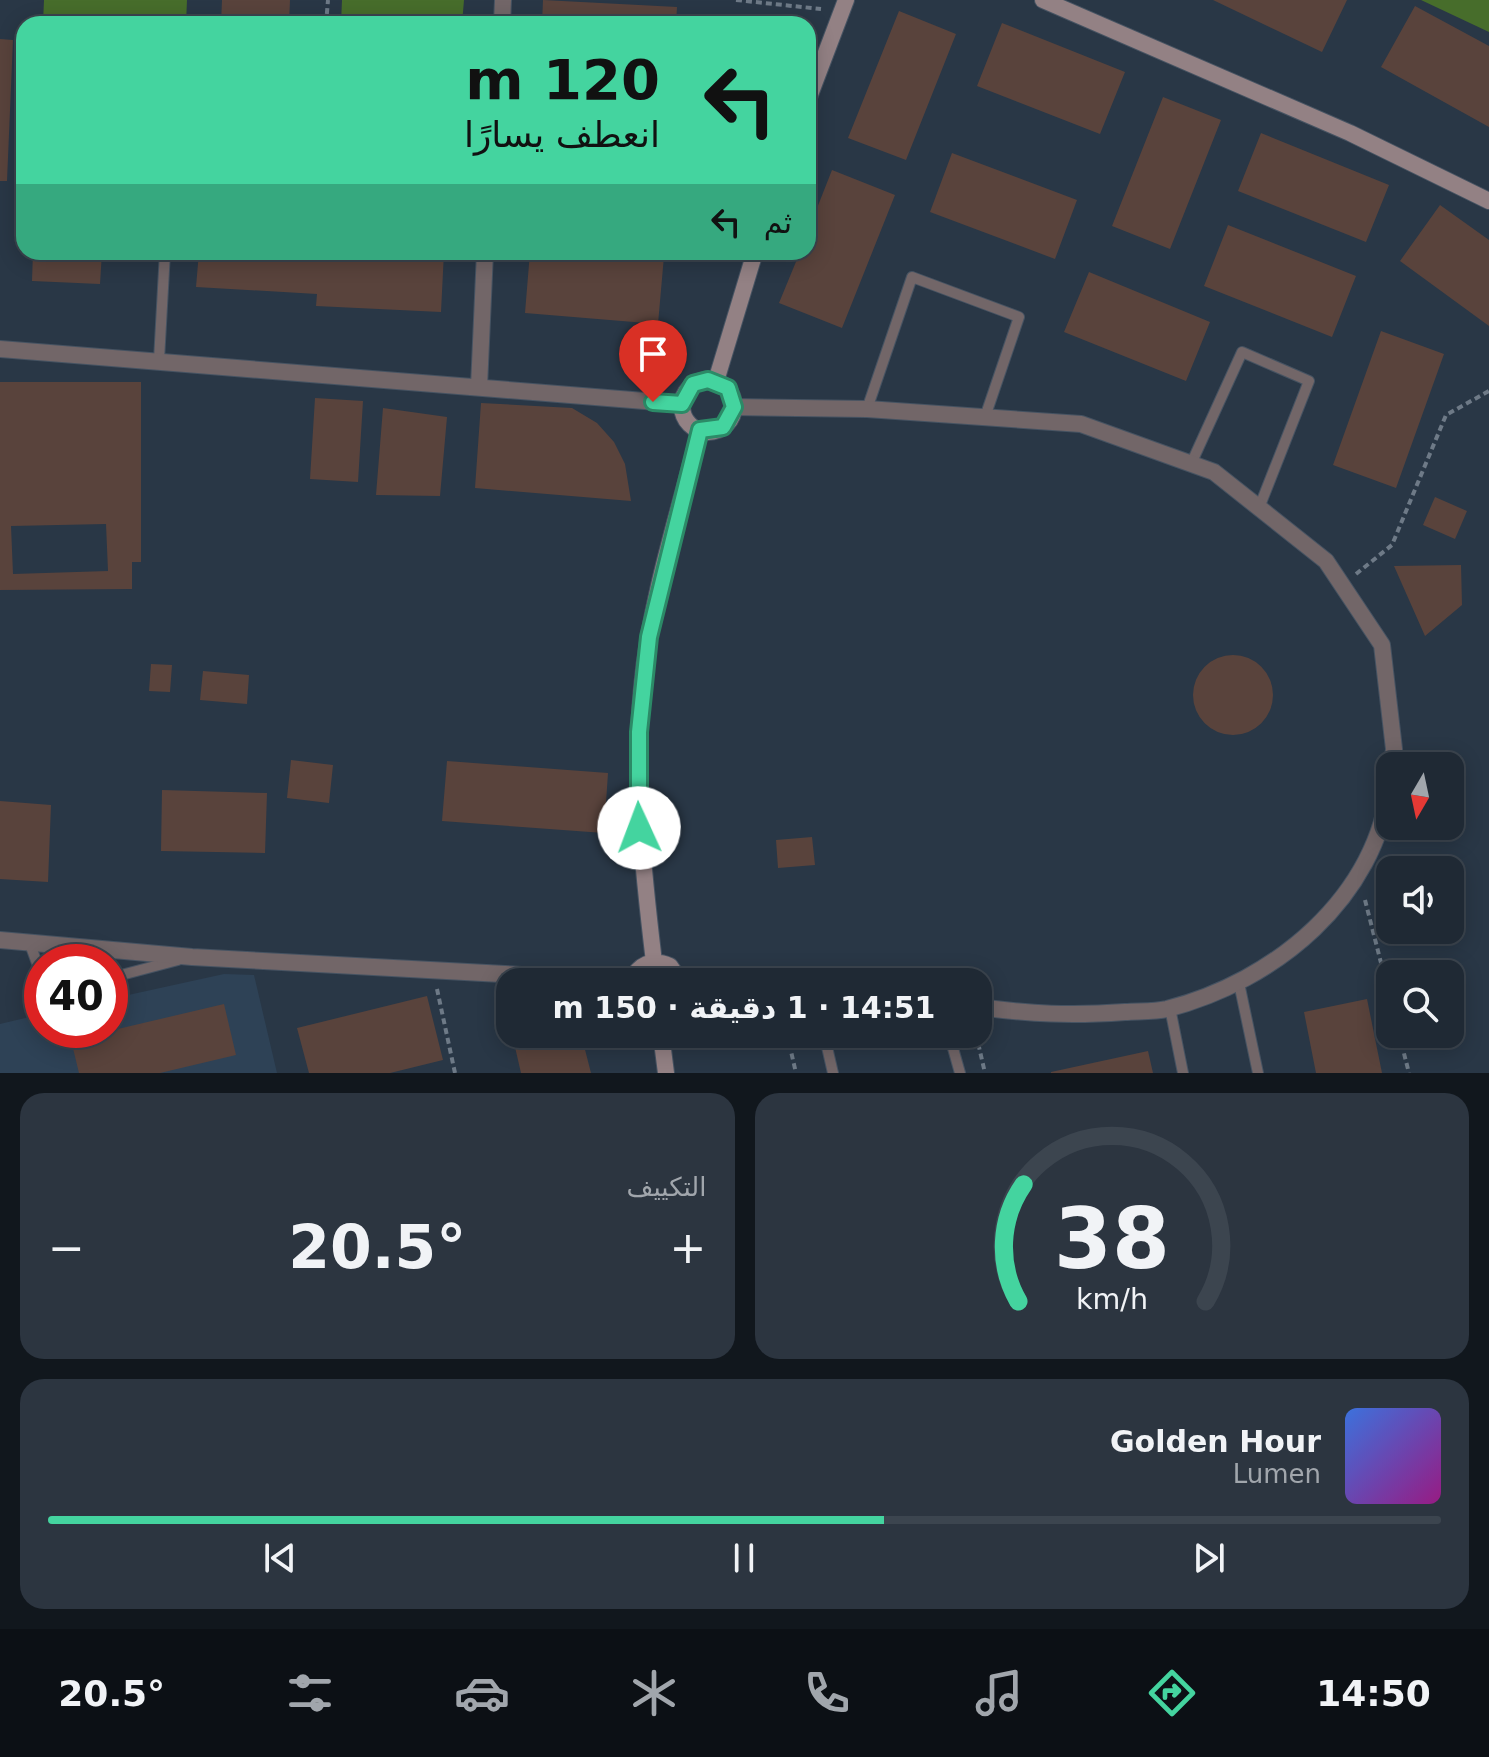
<!DOCTYPE html>
<html lang="ar">
<meta charset="utf-8">
<style>
body{margin:0;font-family:"DejaVu Sans","Noto Naskh Arabic",sans-serif;background:#2c3540;color:#f1f3f6;direction:rtl;height:100vh;display:flex;flex-direction:column;font-size:30px;white-space:nowrap}
*{box-sizing:border-box;margin:0}
p{font-size:26px;color:#a1a6ac}
.icon{flex:none;width:44px;height:44px;fill:none;stroke:currentColor;stroke-width:2;stroke-linecap:round;stroke-linejoin:round}
.map{position:relative;height:1073px;overflow:hidden;direction:ltr}
.drawer{display:flex;flex-direction:column;gap:20px;padding:20px;background:#11171d;flex:1}
.drawer>*{flex:none}
.top-card{position:absolute;left:16px;top:16px;width:800px;height:244px;border-radius:24px;box-shadow:0 4px 20px #0003,0 0 0 2px #3c454f;direction:rtl;background:#44d49f;color:#111;overflow:hidden}
.needle{width:52px;rotate:189deg}
.controls{position:absolute;left:1376px;top:752px;display:grid;gap:16px}
.controls a{display:grid;place-items:center;width:88px;height:88px;border-radius:16px;background:#1f2934;box-shadow:0 4px 20px #0003,0 0 0 2px #3c454f;font-size:40px}
.speed{position:absolute;left:24px;top:944px;display:flex;gap:16px;font-size:40px;font-weight:700;text-align:center}
.speed>*{display:grid;place-content:center;width:104px;height:104px;border-radius:50%;background:#1f2934;box-shadow:0 4px 20px #0003,0 0 0 2px #3c454f;line-height:1}
.speed .limit{border:12px solid #d22;background:#fff;color:#111}
.pin{position:absolute;display:grid;place-items:center;width:68px;height:68px;color:#fff;margin:-82px -34px;border-radius:50% 50% 50% 0;rotate:-45deg;box-shadow:0 0 8px #0007}
.pin .icon{rotate:45deg}
.me{position:absolute;width:88px;margin:-44px;rotate:358deg;stroke-linejoin:round;filter:drop-shadow(0 0 6px #0008)}
.turn{display:flex;align-items:center;gap:28px;height:168px;padding:0 24px;font-size:36px}
.turn .icon{width:104px;height:104px;stroke-width:2.5}
.turn b{display:block;font-size:56px;line-height:68px}
.then{display:flex;align-items:center;height:76px;padding:0 24px;background:#0003;gap:16px;font-size:30px}
.big{font-size:60px;font-weight:800;line-height:1.1}
.drawer .card{flex:1;display:flex;flex-direction:column;justify-content:center;gap:12px;min-width:0;padding:0 28px;border-radius:24px;background:#2c3540}
.drawer .dial{align-items:center;gap:0}
.dial svg{height:208px;overflow:visible;fill:none;stroke:#3c454f;stroke-width:7;stroke-linecap:round;text-anchor:middle}
.dial text{fill:#f1f3f6;stroke:none}
.song{display:flex;align-items:center;gap:24px}
.cover{width:96px;height:96px;border-radius:12px;background:linear-gradient(135deg,hsl(220 70% 55%),hsl(310 70% 35%))}
.played{height:8px;border-radius:4px;background:linear-gradient(90deg,#44d49f 60%,#3c454f 60%)}
.keys{display:flex;justify-content:space-around;direction:ltr}
.heat{display:flex;justify-content:space-between;align-items:center;font-size:44px;direction:ltr}
.drawer .tiles{flex:1;display:grid;gap:20px;grid-template-columns:1fr 1fr}
.card:last-child{grid-column:span 2}
.trip{position:absolute;left:496px;top:968px;width:496px;height:80px;border-radius:24px;background:#1f2934;box-shadow:0 4px 20px #0003,0 0 0 2px #3c454f;font-weight:800;line-height:80px;text-align:center;direction:rtl}
.tab-bar{display:flex;height:128px;justify-content:space-around;align-items:center;background:#0c1015;color:#a1a6ac}
.tab-bar .icon{width:56px;height:56px}
.tab-bar .on{color:#44d49f}
.tab-bar b{font-size:36px;color:#f1f3f6}
.map>svg:first-child{display:block}
</style>
<div class="map">
<svg width="1489" height="1073" viewBox="0 0 1489 1073">
<rect width="100%" height="100%" fill="#293746"/>
<!-- built -->
<path fill="#2e4256" d="M224 974 254 975 277 1073H0V1024L42 1014V1030H110V999Z"/>
<!-- green -->
<path fill="#476d2b" d="M44 0H187L186 24H43Z
M342 0H464L462 24H341Z
M1421 0H1489V32Z"/>
<!-- building -->
<path fill="#59433c" fill-rule="evenodd" d="M222 0H290L289 24H221Z
M543 0 677 7 676 24H542Z
M1213 0H1347L1322 52Z
M1415 6 1489 46V127L1381 67Z
M899 11 956 34 906 160 848 138Z
M1002 23 1125 72 1100 134 977 86Z
M0 39 13 40 7 181H0Z
M1163 97 1221 120 1170 249 1112 226Z
M1261 133 1389 185 1366 242 1238 191Z
M952 153 1077 200 1055 259 930 212Z
M832 170 895 195 842 328 779 303 800 252H808V231Z
M1440 205 1489 240V326L1400 261Z
M1228 225 1356 276 1332 337 1204 286Z
M33 252H102L100 284 32 281Z
M199 252H444L441 312 316 306 317 294 196 287Z
M530 252 664 256 658 324 525 313Z
M1089 272 1210 322 1186 381 1064 332Z
M1381 331 1444 354 1396 488 1333 465Z
M0 382H141V562H132V589L0 590ZM106 524 108 571 13 574 11 526Z
M315 398 363 401 358 482 310 479Z
M481 403 572 408 597 423 614 442 625 464 631 501 475 488Z
M383 408 447 417 440 496 376 495Z
M1435 497 1467 511 1455 539 1423 525Z
M1461 565 1462 605 1425 636 1394 566Z
M1193 695a40 40 0 1 1 80 0a40 40 0 1 1-80 0Z
M151 664 172 665 170 692 149 691Z
M203 671 249 675 247 704 200 700Z
M291 760 333 765 329 803 287 798Z
M447 761 608 773 604 833 442 821Z
M162 790 267 793 265 853 161 851Z
M0 801 51 805 48 882 0 879Z
M812 837 815 865 778 868 776 840Z
M1451 959 1461 992 1450 995V974H1419L1418 968Z
M427 996 443 1060 390 1073H309L297 1028Z
M1367 999 1382 1073H1316L1304 1012Z
M224 1004 236 1055 160 1073H79L71 1040Z
M512 1034H581L591 1073H521Z
M1148 1051 1153 1073H1051V1072Z"/>
<g fill="none" stroke-linecap="round" stroke-linejoin="round">
<!-- lane casing -->
<g stroke="#465362" stroke-width="12">
<path id="lane" d="M159 360 165 252
M867 409 912 277 1019 317 985 417
M1191 464 1242 352 1309 381 1259 508
M30 944 42 977
M110 978 178 960
M1239 983 1258 1073
M1170 1008 1183 1073
M824 1034 833 1073
M949 1034 960 1073"/>
</g>
<!-- street casing -->
<g stroke="#465362" stroke-width="18">
<path id="street" d="M502 24 503 0
M0 349 682 404
M479 387 485 252
M734 407 867 409 1081 424 1214 472 1326 561 1382 645 1394 749 1392 766
M0 940 192 957 631 981
M978 1007C1032 1014 1070 1016 1125 1012 1138 1011 1154 1012 1167 1009 1275 981 1376 899 1390 783"/>
</g>
<!-- secondary casing -->
<g stroke="#465362" stroke-width="18">
<path id="secondary" d="M1043 0 1350 133 1489 201
M808 100 846 0
M682 406a26 26 0 1 1 52 0a26 26 0 1 1-52 0Z
M716 381 755 252
M654 962C643 870 633 780 642 687 650 600 678 515 700 430
M631 982C638 964 652 958 670 966L681 982
M661 1034 666 1073"/>
</g>
<!-- path -->
<path stroke="#6e7a87" stroke-width="4" stroke-dasharray="6 4" stroke-linecap="butt" d="M736 0 821 9
M326 24 328 0
M1356 574 1392 545 1446 415 1489 391
M1365 900 1390 998
M437 989 455 1073
M787 1034 796 1073
M976 1034 985 1073
M1399 1034 1409 1073"/>
<!-- lane -->
<use href="#lane" stroke="#726668" stroke-width="10"/>
<!-- street -->
<use href="#street" stroke="#726668" stroke-width="16"/>
<!-- secondary -->
<use href="#secondary" stroke="#938184" stroke-width="16"/>
</g>
<g fill="none" stroke-linecap="round" stroke-linejoin="round">
<!-- route casing -->
<g stroke="#2c8a67" stroke-width="20">
<path id="route" d="M639 828V732L649 637 700 430 723 427 734 407 728 388 708 380 693 384 682 404 653 402"/>
</g>
<!-- route -->
<use href="#route" stroke="#44d49f" stroke-width="14"/>
</g>
</svg>
<div class="controls">
<a><svg class="needle" viewBox="-14 -14 28 28"><path d="M0-13l5 13h-10z" fill="#e53935"/><path d="M0 13l5-13h-10z" fill="#a1a6ac"/></svg></a>
<a><svg class="icon" aria-label="sound" viewBox="0 0 24 24"><path d="M4 9h4l5-4v14l-5-4H4zM17 9q2 3 0 6"/></svg></a>
<a><svg class="icon" aria-label="search" viewBox="0 0 24 24"><circle cx="10" cy="10" r="6"/><path d="M15 15l6 6"/></svg></a>
</div>
<div class="speed"><div class="limit">40</div></div>
<div class="pin" style="left:653px;top:402px;background:#d93025"><svg class="icon" aria-label="arrive" viewBox="0 0 24 24"><path d="M6 21V4h12l-3 4 3 4H6"/></svg></div>
<svg class="me" style="left:639px;top:828px" viewBox="-20 -20 40 40"><circle r="19" fill="#fff"/><path d="M0-13L10 11 0 6-10 11z" fill="#44d49f"/></svg>
<div class="trip">14:51 · 1 دقيقة · 150 m</div>
<div class="top-card">
<div class="turn"><svg class="icon" aria-label="left" viewBox="0 0 24 24"><path d="M17 20v-9H6M10 6l-5 5 5 5"/></svg><div><b>120 m</b>انعطف يسارًا</div></div>
<div class="then">ثم<svg class="icon" aria-label="left" viewBox="0 0 24 24"><path d="M17 20v-9H6M10 6l-5 5 5 5"/></svg></div>
</div>
</div>
<section class="drawer">
<div class="tiles">
<div class="card dial"><svg viewBox="0 0 100 80">
<path d="M14 69A42 42 0 1 1 86 69"/>
<path d="M14 69A42 42 0 0 1 16 24" stroke="#44d49f"/>
<text x="50" y="56" font-size="32" font-weight="700">38</text>
<text x="50" y="72" font-size="11">km/h</text>
</svg></div>
<div class="card"><p>التكييف</p>
<div class="heat"><a>−</a><b class="big">20.5°</b><a>+</a></div>
</div>
<div class="card">
<div class="song"><i class="cover"></i><div><b>Golden Hour</b><p>Lumen</p></div></div>
<div class="played"></div>
<div class="keys"><svg class="icon" aria-label="previous" viewBox="0 0 24 24"><path d="M18 5L8 12l10 7zM5 5v14"/></svg><svg class="icon" aria-label="pause" viewBox="0 0 24 24"><path d="M8 5v14M16 5v14"/></svg><svg class="icon" aria-label="next" viewBox="0 0 24 24"><path d="M6 5l10 7-10 7zM19 5v14"/></svg></div>
</div>
</div>
</section>
<nav class="tab-bar">
<b>14:50</b>
<svg class="icon on" aria-label="directions" viewBox="0 0 24 24"><path d="M12 3l9 9-9 9-9-9zM9 14v-3h6M13 9l2 2-2 2"/></svg>
<svg class="icon" aria-label="music" viewBox="0 0 24 24"><path d="M9 18V5l10-2v13"/><circle cx="6" cy="18" r="3"/><circle cx="16" cy="16" r="3"/></svg>
<svg class="icon" aria-label="phone" viewBox="0 0 24 24"><path d="M5 4h4l2 5-3 2q2 4 5 5l2-3 5 2v4C11 20 4 13 5 4z"/></svg>
<svg class="icon" aria-label="climate" viewBox="0 0 24 24"><path d="M12 3v18M4 7l16 10M4 17L20 7"/></svg>
<svg class="icon" aria-label="car" viewBox="0 0 24 24"><path d="M5 17H2v-5l4-1 3-4h7l3 4 3 1v5h-3M9 17h6M6 11h13"/><circle cx="7" cy="17" r="2"/><circle cx="17" cy="17" r="2"/></svg>
<svg class="icon" aria-label="filters" viewBox="0 0 24 24"><path d="M4 7h16M4 17h16"/><circle cx="9" cy="7" r="2"/><circle cx="15" cy="17" r="2"/></svg>
<b>20.5°</b>
</nav>
